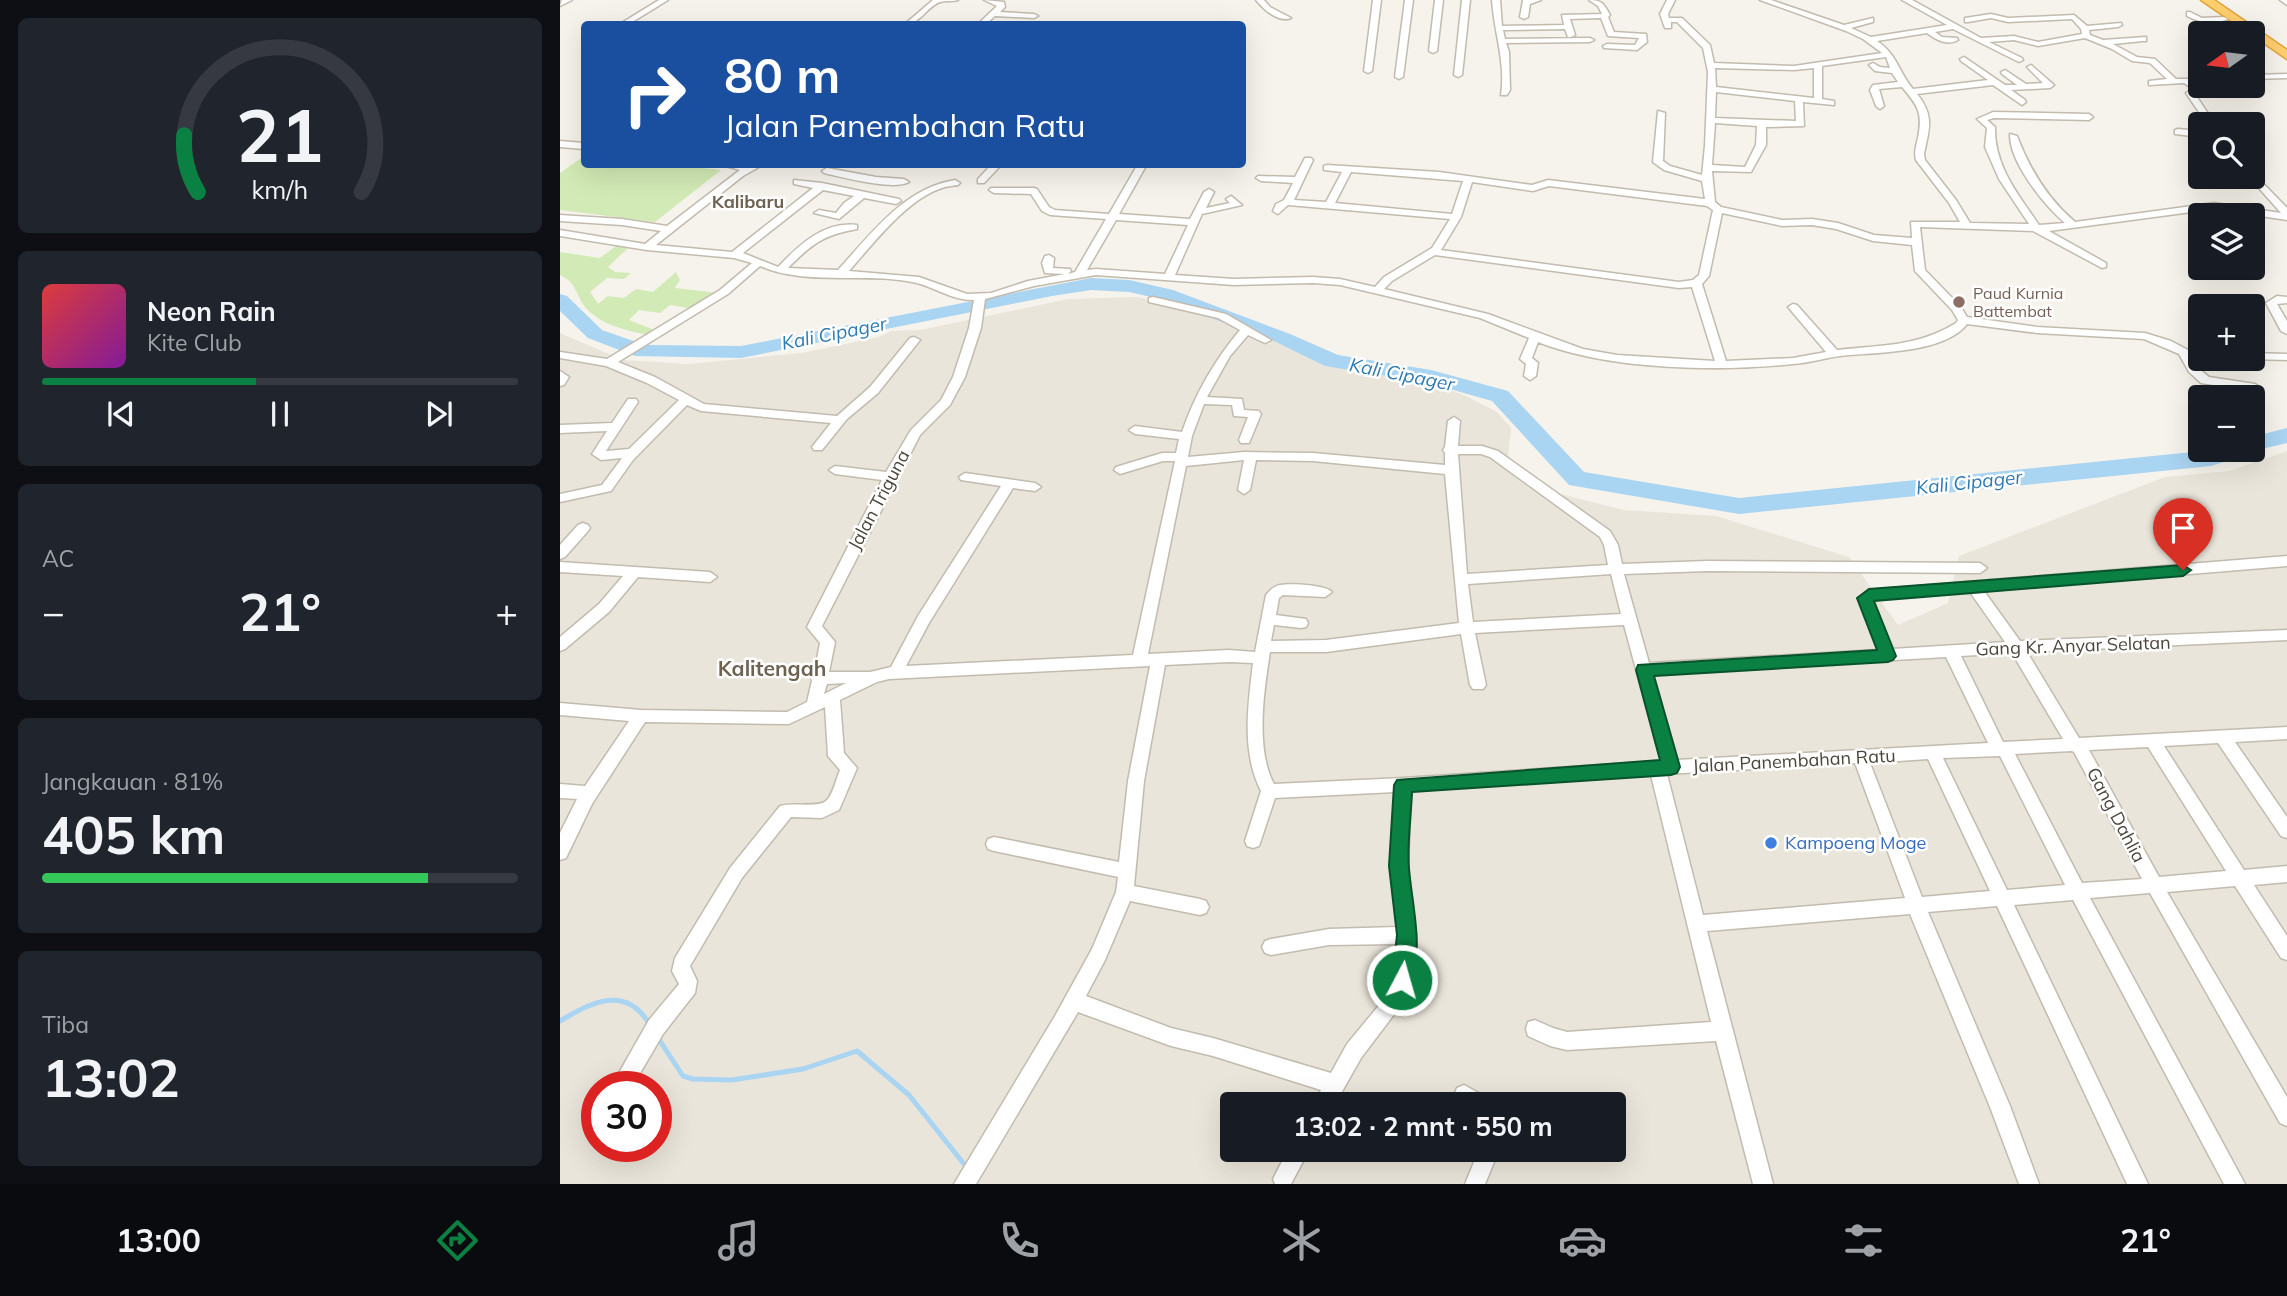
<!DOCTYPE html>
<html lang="id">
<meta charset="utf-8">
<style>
body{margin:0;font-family:Mulish,sans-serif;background:#20242c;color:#f1f3f6;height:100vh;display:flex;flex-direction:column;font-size:26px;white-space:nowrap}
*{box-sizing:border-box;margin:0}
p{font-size:23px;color:#9ea1a6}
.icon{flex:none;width:38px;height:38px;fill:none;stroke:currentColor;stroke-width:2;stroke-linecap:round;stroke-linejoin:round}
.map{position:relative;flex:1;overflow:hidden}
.panel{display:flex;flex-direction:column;gap:18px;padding:18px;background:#0d0f14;width:560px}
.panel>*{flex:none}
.banner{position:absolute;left:21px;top:21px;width:665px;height:147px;border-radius:7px;box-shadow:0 7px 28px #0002;background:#1a4fa0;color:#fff;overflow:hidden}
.needle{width:46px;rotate:256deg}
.controls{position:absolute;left:1628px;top:21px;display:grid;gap:14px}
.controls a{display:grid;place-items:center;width:77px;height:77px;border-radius:7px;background:#171b24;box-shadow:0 7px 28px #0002;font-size:35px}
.speed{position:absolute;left:21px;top:1071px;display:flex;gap:14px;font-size:35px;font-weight:700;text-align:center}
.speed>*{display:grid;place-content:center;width:91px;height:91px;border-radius:50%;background:#171b24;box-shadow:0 7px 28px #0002;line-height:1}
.speed .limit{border:10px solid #d22;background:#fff;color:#111}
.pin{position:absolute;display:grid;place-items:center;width:60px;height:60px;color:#fff;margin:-72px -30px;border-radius:50% 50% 50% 0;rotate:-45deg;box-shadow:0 0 7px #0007}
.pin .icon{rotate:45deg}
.me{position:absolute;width:77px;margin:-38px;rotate:6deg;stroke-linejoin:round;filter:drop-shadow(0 0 5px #0008)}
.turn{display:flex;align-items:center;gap:24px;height:147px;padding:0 28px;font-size:32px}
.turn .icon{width:91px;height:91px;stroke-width:2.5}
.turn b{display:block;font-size:49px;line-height:60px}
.big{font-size:52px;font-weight:700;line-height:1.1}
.panel .tile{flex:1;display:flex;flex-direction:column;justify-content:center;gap:10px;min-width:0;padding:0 24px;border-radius:10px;background:#20242c}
.panel .dial{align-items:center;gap:0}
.dial svg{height:182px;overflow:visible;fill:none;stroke:#363941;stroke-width:7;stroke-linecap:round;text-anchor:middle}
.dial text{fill:#f1f3f6;stroke:none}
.song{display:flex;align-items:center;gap:21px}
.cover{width:84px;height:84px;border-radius:10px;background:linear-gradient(135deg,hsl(0 70% 55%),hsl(290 70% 35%))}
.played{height:7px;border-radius:4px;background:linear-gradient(90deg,#0b8043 45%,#363941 45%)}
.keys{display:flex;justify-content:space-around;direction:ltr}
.heat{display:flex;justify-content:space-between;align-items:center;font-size:38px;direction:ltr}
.charge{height:10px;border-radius:5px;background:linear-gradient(90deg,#34c759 81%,#363941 0)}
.trip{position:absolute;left:660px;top:1092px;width:406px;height:70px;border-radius:7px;background:#171b24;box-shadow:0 7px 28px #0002;font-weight:700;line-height:70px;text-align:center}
.menu{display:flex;height:112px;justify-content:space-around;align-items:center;background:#090b0e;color:#9ea1a6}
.menu .icon{width:49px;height:49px}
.menu .selected{color:#0b8043}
.menu b{font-size:32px;color:#f1f3f6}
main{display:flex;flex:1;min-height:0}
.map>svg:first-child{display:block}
</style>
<main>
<section class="panel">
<div class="tile dial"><svg viewBox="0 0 100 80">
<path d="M14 69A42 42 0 1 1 86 69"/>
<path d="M14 69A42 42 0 0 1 8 44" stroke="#0b8043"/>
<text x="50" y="56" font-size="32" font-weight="700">21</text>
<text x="50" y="72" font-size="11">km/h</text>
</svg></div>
<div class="tile">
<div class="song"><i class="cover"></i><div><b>Neon Rain</b><p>Kite Club</p></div></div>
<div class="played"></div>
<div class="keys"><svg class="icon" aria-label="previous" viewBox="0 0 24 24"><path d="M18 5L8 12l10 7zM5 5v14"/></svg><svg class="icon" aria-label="pause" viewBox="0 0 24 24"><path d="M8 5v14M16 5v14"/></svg><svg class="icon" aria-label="next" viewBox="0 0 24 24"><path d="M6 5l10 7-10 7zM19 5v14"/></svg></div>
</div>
<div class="tile"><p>AC</p>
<div class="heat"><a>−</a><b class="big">21°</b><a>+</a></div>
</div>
<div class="tile"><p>Jangkauan · 81%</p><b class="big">405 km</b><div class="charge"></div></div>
<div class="tile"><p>Tiba</p><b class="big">13:02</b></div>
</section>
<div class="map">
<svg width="1727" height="1184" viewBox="0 0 1727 1184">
<rect width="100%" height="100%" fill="#f6f3ec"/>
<!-- residential -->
<path fill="#eae5da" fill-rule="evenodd" d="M577 297 623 306 686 328 773 367 879 386 908 397 937 412 951 428 947 467 984 490 1064 510 1156 516 1289 557 1338 625 1388 603 1399 556 1605 477 1670 471 1727 451V1184H0V333L63 360 128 364 242 353 319 337 331 331 360 330 508 299ZM37 1087H96V1146H37ZM672 1104H1054V1150H672Z"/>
<!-- green -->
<path fill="#d2eab5" d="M24 156V164H111L161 170 95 222 0 210V173Z
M56 246 69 247 48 267 55 272 71 273 64 279 47 278 30 292 38 304 48 296 64 298 76 289 93 292 116 272 120 280 115 288 159 293 133 309 110 305 100 313 79 310 69 320 92 329 93 334 88 335C66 330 43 326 27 309 15 296 18 283 0 275V252L40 258Z"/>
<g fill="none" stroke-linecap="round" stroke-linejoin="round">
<!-- stream -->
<path stroke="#a9d4f2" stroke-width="5" d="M0 1021C32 1002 66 984 90 1025
M98 1038 123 1076 133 1079 172 1080 243 1069 297 1051 349 1095 408 1169"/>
<!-- river -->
<path fill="#a9d4f2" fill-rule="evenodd" d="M531 278 569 280 613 290 730 334 778 355 871 370 948 391 1024 472 1179 498 1652 450H1692V437L1727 428V443L1689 452 1686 455 1651 466 1179 514 1009 485 932 401 869 383 765 366 716 342 600 299 569 292 531 290 492 296 181 358 75 356 28 338 0 311V294L7 296 42 330 85 345 181 346Z"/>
<!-- minor casing -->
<g stroke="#c2bbae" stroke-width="3">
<path id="minor" d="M2 0H12L0 6Z
M99 0H108L69 24H60Z
M373 0H398C392 2 386 0 380 2 366 7 361 24 345 24Z
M424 0 444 2 445 7 440 12 474 14 478 16 474 18 435 16 426 24H418L437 6Z
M696 0H704L710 7 731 18C719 23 704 10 696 0Z
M813 0H821L812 71 808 73 804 71Z
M845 0H853L843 77 839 79 835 77Z
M875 0H883L877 51 873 53 869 51Z
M902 0H910L902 75 898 77 894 75Z
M932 0H940L942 26 1004 25 1002 15 1042 14 1038 6 1029 0C1042 0 1044 4 1050 15L1048 17 1054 32 1086 34 1087 42 1077 50 1044 48 1043 46 1047 44 1075 45 1079 38 1048 36 1041 18 1010 19 1015 35 1011 37H1008L1005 29 943 30 945 39 1030 38 1034 40 1030 42 946 43 949 52 950 90 947 95H941C946 63 934 32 932 0Z
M963 0H981L970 4 968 17 964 19 960 17Z
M1107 0H1115L1108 14 1109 18H1122L1150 45 1154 63 1234 66 1322 53 1303 39 1286 31 1200 0H1211L1284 25 1313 18V22L1291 28 1311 37 1387 25 1342 0H1352L1421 38 1454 36 1478 42 1522 34 1521 29 1512 19 1448 22 1431 18 1408 22H1405V18L1431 14 1448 18 1514 15 1527 26 1561 23 1562 25 1558 27 1529 30 1530 35 1543 40 1586 37V41H1583L1553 44 1577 57 1595 59 1616 79H1630L1642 88V92L1635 94 1655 124H1647L1626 93 1633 89 1624 83 1589 85V81L1607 79 1590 63 1572 61 1552 49 1525 38 1478 46 1454 40 1429 42 1462 58 1463 60 1459 62 1393 29 1375 32 1382 37 1397 38 1398 40C1388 46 1376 40 1367 33L1317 41C1337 54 1338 71 1353 89L1428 80 1401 61 1400 59 1404 57 1445 85H1457L1442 74 1441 72 1445 70 1466 84 1483 83 1467 67 1471 65 1494 85 1490 88 1451 90 1465 100 1466 102 1462 105 1433 85 1357 94C1375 116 1369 129 1364 154L1365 160 1396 200 1410 223 1469 224 1439 179 1425 147 1427 128 1417 119 1433 112 1529 114 1533 117 1529 120 1434 118 1427 120 1435 127C1434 166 1458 194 1479 225L1505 223C1484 205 1449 162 1450 134L1457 136C1470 170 1487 198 1515 222L1654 203 1721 213 1689 177H1692V172L1727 208V220L1654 209 1489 231 1546 263V267L1542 268 1473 231 1360 227 1365 270 1401 307 1407 317 1477 327 1585 333 1611 341 1628 350 1638 368 1649 377 1695 384 1701 388 1695 392 1641 383 1629 372 1619 354 1584 339 1477 333 1407 324C1384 354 1314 352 1280 356 1264 358 1249 363 1233 364 1159 372 1048 370 978 342L972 358 978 363 976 376 970 380 964 376 966 364 960 359 969 338 920 318 780 285 753 283 674 285 536 275 474 286 425 299 421 328 405 377 390 405 360 435 262 626 275 642 269 672H310L331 667 358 616 441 486 401 480 399 477 405 473 475 483 481 487 475 491 453 488 369 623 346 666 573 655 615 461H603L560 474 554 470 556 467 602 453H616L619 439 575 434 569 430 575 426 622 432C635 394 654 361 680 330L658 318 589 302V298L593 297 666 314 711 340 705 343 688 335 670 356 647 397 682 399 684 410 699 411 701 414 689 443H681L679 440 688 417 674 416 672 405 644 404 632 436 628 457 684 452 753 453 885 465V453L883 450 885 447 888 421 894 417 900 421 898 446H922L938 451 1050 531 1058 545 1062 564 1147 561 1420 563 1427 568 1420 573 1147 571 1064 574 1089 663 1318 650 1298 598 1309 590 1727 556V566L1424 591 1460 641 1727 630V640L1467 652 1519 738 1727 727V739L1675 742 1727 817V838L1721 836 1658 743 1604 746 1684 870 1727 866V882L1694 885 1727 936V960L1721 958 1675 886 1607 892 1727 1097V1126L1720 1123 1590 893 1530 898 1685 1184H1664L1513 900 1454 905 1588 1184H1567L1437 906 1368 912 1450 1106 1479 1184H1459L1430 1107 1350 914 1147 931 1213 1184H1193L1156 1041 1007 1050 990 1046 968 1036 966 1029 968 1022 975 1020 993 1028 1007 1032 1151 1022 1091 775 851 791 848 865 856 935 848 996 801 1058 775 1104H754L761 1090 653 1056 611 1046 518 1012 416 1184H394L495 1016 532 949 556 892 558 877 434 851 428 849 426 844 428 839 434 837 559 862 568 781 590 666 329 679 317 682 280 700 284 753 297 768 279 810 262 818 231 817 182 878 130 966 137 981 135 993 103 1034 72 1087H51L89 1020 119 984 112 971 115 958 170 868 220 806C232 802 258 808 266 801 273 795 276 779 280 770L268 756 265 707 229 724 85 722 32 804 6 858 0 860V833L17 799 0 798V784L25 786 69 721 0 715V703L81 710 227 712 247 702 252 681 251 678 254 674 260 643 247 627 322 480 275 474 269 470 275 466 326 472 351 430 381 400 393 377 409 328 414 300C394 301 376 288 357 283 307 271 247 287 200 266L168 294 58 362 95 377 144 404 277 416 310 387 350 338 354 337 360 340 318 393 287 419 262 450H254L252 447 271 423 141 411 127 405 73 460 51 491 0 502V494L42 485 62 458 41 460 32 454 47 431 0 433V425L52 423 68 399H76L78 402 46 451 69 449 119 400 87 383 46 366 0 358V352L47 359 160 290 192 263 174 258 87 250 0 236V230L85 244 101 231 62 225 0 221V215L62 219 107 226 180 170 159 164 188 166 204 164 183 176 96 245 172 252 253 188 234 184V180L262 183 339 199 341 201 336 204 304 198 279 219 254 213 259 210 276 213 284 203 294 196 263 190 183 253 218 267C239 245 264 221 297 225V229C263 235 252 244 228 268L278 270C311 234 344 188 395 180L400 183 398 185C393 186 387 186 382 188 347 199 313 244 289 271L359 277 407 294 431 293 468 281 505 274 485 273 482 263 485 256 489 255 494 258 493 268 510 269 511 271 508 274 515 272 546 219 490 215 482 211 471 194 434 193 429 190 431 188H474L477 189 489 207 495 210 549 214 578 164H587L559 214 630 219 644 192 649 189 654 192 646 208 670 203 666 199 671 196 682 205 642 214 615 275 674 279 753 277 780 279 815 287 824 277 872 248 890 219 728 205 718 214 713 211 716 204 724 200 733 183 701 181 696 178 698 176 735 177 745 158H751L753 160 734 200 766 202 782 172 764 170V166L767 165 879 172 972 185 988 180 1145 199 1142 181 1104 170 1093 162 1098 111 1105 113 1103 161 1110 166 1142 175 1145 146 1148 72 1143 48 1117 22H1111V28H1105L1100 14ZM1326 57 1330 68 1320 67 1313 63 1309 65 1315 71 1332 73 1338 82 1313 85 1310 90 1316 106 1320 109 1324 106 1319 89 1342 87C1358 106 1363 112 1358 138 1356 146 1354 152 1356 160L1389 203 1400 222H1351L1352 238 1314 235 1278 223 1252 219 1222 220 1161 207 1155 202 1152 171 1191 172 1206 145V127L1244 126 1243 102 1274 105V101L1262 99V66ZM1155 68 1234 70 1254 68V98L1156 87ZM1156 92 1235 101 1236 121 1155 118ZM1155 123 1197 126 1196 145 1185 167 1152 165ZM791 172 903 181 892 214 775 203ZM912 182 973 191 989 186 1147 206 1153 210 1139 275 1133 280 1119 282 881 250 901 217ZM1162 213 1222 226 1252 225 1276 229 1313 241 1352 245 1355 271 1392 310 1398 320 1396 323C1357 347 1320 345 1277 350L1237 305 1233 304 1228 307 1266 352 1233 358 1166 361 1142 284 1149 276ZM556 220 628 225 605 274 536 269 527 270ZM875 255 1119 288 1132 287 1155 361 1057 355 1023 349 928 314 824 289 832 281ZM898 454H921L930 457 1040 537 1044 545 1048 565 907 574ZM684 460 678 490 684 494 690 490 696 460 753 461 885 474 899 623 766 640 711 641 714 625 741 628 746 627 748 623 746 619 716 615 719 598 723 595 765 597 772 592C766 585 731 583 720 585 714 586 710 590 706 595L695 652 669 650 588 654 626 466ZM1051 574 1061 614 913 622 908 584ZM1410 592 1445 642 1332 649 1313 600ZM1064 625 1101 761 843 778 714 784C695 749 704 690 710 652H766L901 634 910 685 913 689H923L926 685 915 633ZM1452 653 1503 739 1443 742 1401 656ZM1386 657 1428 743 1117 760 1093 674ZM669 662 693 663C688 705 681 752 701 791L685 841 687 846 693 848 699 846 715 798 835 792 830 865 837 927 769 929 711 939 705 941 702 947 705 953 711 955 769 945 837 944 830 992 787 1044 771 1073 653 1038 611 1028 526 996 545 960 570 901 640 915 646 913 649 907 646 901 640 899 574 886 584 781 605 665ZM286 683 264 694 267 684ZM1588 747 1666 871 1599 877 1529 750ZM1512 751 1514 752 1582 879 1522 883 1455 754ZM1440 756 1505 885 1447 890 1383 758ZM1368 759 1430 891 1362 897 1310 763ZM1295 763 1345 898 1143 915 1107 774Z
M1720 0H1727V5Z
M1630 12 1642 18 1664 17 1668 19C1655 25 1640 23 1627 16V12Z
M1727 74V78L1692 79V75Z
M1618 129 1640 131V137L1615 134V130Z
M0 141 24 143V149L0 147Z
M432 164H442L424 183H418V179Z
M267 168 316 177 344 179 349 182C334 191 282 177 264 173L262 171Z
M1717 296 1727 297V303L1717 304 1727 321V334L1721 331 1706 303Z
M1692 353 1727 354V360L1689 359H1692Z
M0 371 9 377 4 385 0 386Z
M23 523 28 525 30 528 28 531 5 557 0 559V545L18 525Z
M0 562 150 572 157 577 150 582 78 577 49 612 5 649 0 651V637L39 604 63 576 0 572Z
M904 1085 926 1097 929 1104H901L894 1095 897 1088Z
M37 1116V1137L35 1138 28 1135 25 1128 28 1121Z
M728 1150H749L731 1184H715L713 1179Z
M919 1150H939L925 1184H905Z"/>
</g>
<!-- highway casing -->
<g stroke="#e0a43c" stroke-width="3">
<path id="highway" d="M1641 0H1654L1727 50V59Z"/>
</g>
<!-- minor -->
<use href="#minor" fill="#fff" fill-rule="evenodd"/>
<!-- highway -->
<use href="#highway" fill="#ffcf6e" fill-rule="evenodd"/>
</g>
<!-- route -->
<path fill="#0b8043" stroke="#07532c" stroke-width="2" d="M1623 565 1631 570 1623 576 1314 601 1336 656 1333 660 1328 662 1094 676 1120 767 1117 773 1111 775 852 792C851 817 847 844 849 869 852 906 865 951 849 987L842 990 835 987 832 980 837 935 829 866 834 785 837 780 1100 760 1076 670 1078 665 1317 650 1297 598 1309 589Z"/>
<!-- markers -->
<circle fill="#8d6e63" stroke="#fff" stroke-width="2.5" cx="1399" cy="302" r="7"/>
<circle fill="#3f7fe0" stroke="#fff" stroke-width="2.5" cx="1211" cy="843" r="7"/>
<g text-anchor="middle" stroke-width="5" stroke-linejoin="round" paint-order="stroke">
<!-- far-education labels -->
<g font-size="16" fill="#785e54" stroke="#fff" text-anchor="start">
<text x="1413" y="299">Paud Kurnia<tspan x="1413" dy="18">Battembat</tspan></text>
</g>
<!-- far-quarter labels -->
<g font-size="18" font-weight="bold" fill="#6e6250" stroke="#fff">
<text x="188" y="208">Kalibaru</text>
</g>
<!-- street labels -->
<g font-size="18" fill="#4b4439" stroke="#fff">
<text transform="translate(319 500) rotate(-62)" y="6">Jalan Triguna</text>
<text transform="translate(1513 646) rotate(-2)" y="6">Gang Kr. Anyar Selatan</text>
<text transform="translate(1234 761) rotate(-3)" y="6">Jalan Panembahan Ratu</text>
<text transform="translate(1556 815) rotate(62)" y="6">Gang Dahlia</text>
</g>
<!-- shop labels -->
<g font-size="18" fill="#366cbe" stroke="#fff" text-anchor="start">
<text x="1225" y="849">Kampoeng Moge</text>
</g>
<!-- water labels -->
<g font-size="19" font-style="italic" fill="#2e7ab2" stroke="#fff">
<text transform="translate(274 333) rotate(-11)" y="7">Kali Cipager</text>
<text transform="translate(842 374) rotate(11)" y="7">Kali Cipager</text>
<text transform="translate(1409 482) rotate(-6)" y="7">Kali Cipager</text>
</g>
<!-- quarter labels -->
<g font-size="21" font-weight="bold" fill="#6e6250" stroke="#fff">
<text x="212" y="676">Kalitengah</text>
</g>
</g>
</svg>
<div class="controls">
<a><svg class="needle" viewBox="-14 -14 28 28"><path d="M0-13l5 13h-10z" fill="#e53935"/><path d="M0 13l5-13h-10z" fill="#9ea1a6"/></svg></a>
<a><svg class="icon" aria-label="search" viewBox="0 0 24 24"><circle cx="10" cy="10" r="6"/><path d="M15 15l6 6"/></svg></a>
<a><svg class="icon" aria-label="layers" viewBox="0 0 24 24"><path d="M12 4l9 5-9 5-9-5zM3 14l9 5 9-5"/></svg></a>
<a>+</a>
<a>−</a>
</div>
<div class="speed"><div class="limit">30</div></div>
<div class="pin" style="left:1623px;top:570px;background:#d93025"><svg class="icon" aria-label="arrive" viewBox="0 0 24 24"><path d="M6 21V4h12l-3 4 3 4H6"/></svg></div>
<svg class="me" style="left:842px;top:980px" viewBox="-20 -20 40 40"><circle r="17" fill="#0b8043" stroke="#fff" stroke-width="3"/><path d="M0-11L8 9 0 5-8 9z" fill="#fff"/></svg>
<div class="trip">13:02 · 2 mnt · 550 m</div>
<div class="banner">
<div class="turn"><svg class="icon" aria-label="right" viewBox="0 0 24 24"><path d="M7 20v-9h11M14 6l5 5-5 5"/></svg><div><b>80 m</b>Jalan Panembahan Ratu</div></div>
</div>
</div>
</main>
<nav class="menu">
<b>13:00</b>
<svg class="icon selected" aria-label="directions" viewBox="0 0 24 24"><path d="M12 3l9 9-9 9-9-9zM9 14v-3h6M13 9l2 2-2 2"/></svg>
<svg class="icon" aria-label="music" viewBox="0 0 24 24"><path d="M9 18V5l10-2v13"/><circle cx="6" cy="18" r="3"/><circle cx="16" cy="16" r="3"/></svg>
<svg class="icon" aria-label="phone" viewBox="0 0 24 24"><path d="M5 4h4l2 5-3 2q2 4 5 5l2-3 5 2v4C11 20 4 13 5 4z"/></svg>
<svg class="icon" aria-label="climate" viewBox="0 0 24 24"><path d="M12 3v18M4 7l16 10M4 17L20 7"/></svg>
<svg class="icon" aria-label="car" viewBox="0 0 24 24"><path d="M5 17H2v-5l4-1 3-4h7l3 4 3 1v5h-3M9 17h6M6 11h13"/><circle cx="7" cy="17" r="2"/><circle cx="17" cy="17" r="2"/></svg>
<svg class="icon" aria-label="filters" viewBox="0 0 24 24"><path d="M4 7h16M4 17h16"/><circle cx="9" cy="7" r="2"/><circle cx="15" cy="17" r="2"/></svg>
<b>21°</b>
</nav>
